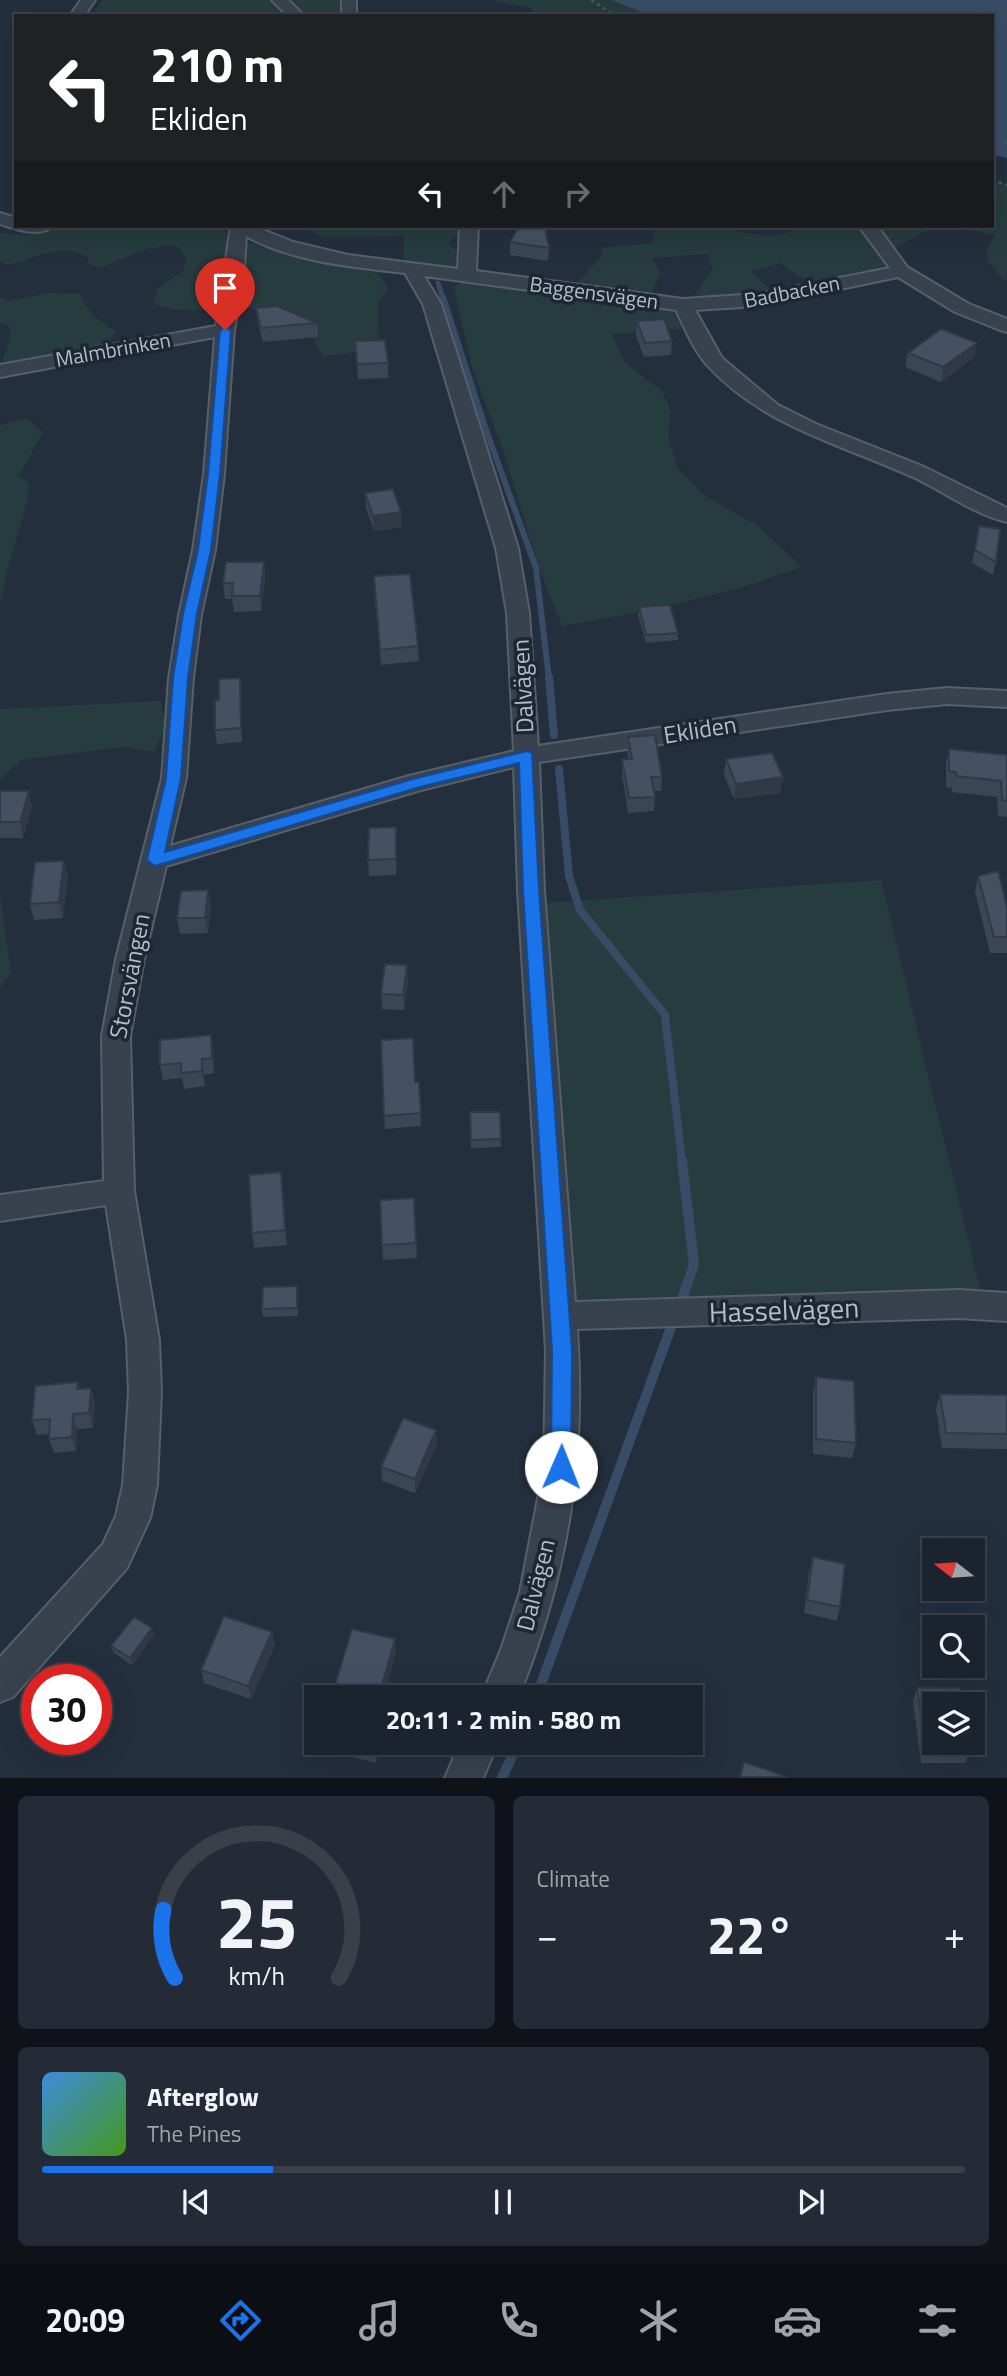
<!DOCTYPE html>
<meta charset="utf-8">
<style>
body{margin:0;font-family:"Titillium Web",sans-serif;background:#242b36;color:#f1f3f6;height:100vh;display:flex;flex-direction:column;font-size:26px;white-space:nowrap}
*{box-sizing:border-box;margin:0}
p{font-size:23px;color:#a0a4aa}
.icon{flex:none;width:38px;height:38px;fill:none;stroke:currentColor;stroke-width:2;stroke-linecap:round;stroke-linejoin:round}
.map{position:relative;height:1778px;overflow:hidden}
.drawer{display:flex;flex-direction:column;gap:18px;padding:18px;background:#0f1319;flex:1}
.drawer>*{flex:none}
.hud{position:absolute;left:14px;top:14px;width:980px;height:214px;border-radius:0px;box-shadow:0 7px 28px #0002,0 0 0 2px #39404a;background:#202124;color:#fff;overflow:hidden}
.needle{width:46px;rotate:287deg}
.tools{position:absolute;left:922px;top:1538px;display:grid;gap:14px}
.tools a{display:grid;place-items:center;width:63px;height:63px;border-radius:0px;background:#1b232e;box-shadow:0 7px 28px #0002,0 0 0 2px #39404a;font-size:35px}
.speed{position:absolute;left:21px;top:1664px;display:flex;gap:14px;font-size:35px;font-weight:700;text-align:center}
.speed>*{display:grid;place-content:center;width:91px;height:91px;border-radius:50%;background:#1b232e;box-shadow:0 7px 28px #0002,0 0 0 2px #39404a;line-height:1}
.speed .limit{border:10px solid #d22;background:#fff;color:#111}
.pin{position:absolute;display:grid;place-items:center;width:60px;height:60px;color:#fff;margin:-72px -30px;border-radius:50% 50% 50% 0;rotate:-45deg;box-shadow:0 0 7px #0007}
.pin .icon{rotate:45deg}
.me{position:absolute;width:77px;margin:-38px;rotate:1deg;stroke-linejoin:round;filter:drop-shadow(0 0 5px #0008)}
.turn{display:flex;align-items:center;gap:24px;height:147px;padding:0 21px;font-size:32px}
.turn .icon{width:91px;height:91px;stroke-width:2.5}
.turn b{display:block;font-size:49px;line-height:60px}
.lanes{display:flex;align-items:center;height:66px;padding:0 21px;background:#0003;justify-content:center;gap:35px;direction:ltr}
.lanes .off{opacity:.35}
.big{font-size:52px;font-weight:700;line-height:1.1}
.drawer .widget{flex:1;display:flex;flex-direction:column;justify-content:center;gap:10px;min-width:0;padding:0 24px;border-radius:10px;background:#242b36}
.drawer .dial{align-items:center;gap:0}
.dial svg{height:182px;overflow:visible;fill:none;stroke:#39404a;stroke-width:7;stroke-linecap:round;text-anchor:middle}
.dial text{fill:#f1f3f6;stroke:none}
.song{display:flex;align-items:center;gap:21px}
.cover{width:84px;height:84px;border-radius:10px;background:linear-gradient(135deg,hsl(210 70% 55%),hsl(100 70% 35%))}
.played{height:7px;border-radius:4px;background:linear-gradient(90deg,#1a73e8 25%,#39404a 25%)}
.keys{display:flex;justify-content:space-around;direction:ltr}
.heat{display:flex;justify-content:space-between;align-items:center;font-size:38px;direction:ltr}
.drawer .tiles{flex:1;display:grid;gap:18px;grid-template-columns:1fr 1fr}
.widget:last-child{grid-column:span 2}
.trip{position:absolute;left:304px;top:1685px;width:399px;height:70px;border-radius:0px;background:#1b232e;box-shadow:0 7px 28px #0002,0 0 0 2px #39404a;font-weight:700;line-height:70px;text-align:center}
.dock{display:flex;height:112px;justify-content:space-around;align-items:center;background:#0b0e12;color:#a0a4aa}
.dock .icon{width:49px;height:49px}
.dock .selected{color:#1a73e8}
.dock b{font-size:32px;color:#f1f3f6}
.map>svg:first-child{display:block}
</style>
<div class="map">
<svg width="1007" height="1778" viewBox="0 0 1007 1778">
<rect width="100%" height="100%" fill="#242f3e"/>
<!-- green -->
<path fill="#263c3f" d="M102 0H340L343 16H91Z
M491 0H611L651 16H535L531 8Z
M992 180 1007 185V279L1003 280 988 261 986 251 995 236 958 226H992Z
M57 226H221L227 234 228 244 218 309 174 310 153 304 158 288 182 272 187 259 179 247C150 242 126 259 100 268L89 264 87 257C59 240 34 261 7 265L0 261V233L28 235Z
M300 226H460L459 235 452 238 449 244 461 254 462 260 457 266 443 268 404 261V236L323 237Z
M654 226H734L738 232 769 236 787 233 801 226H863L893 265 812 285 780 263 751 272 770 290 759 294 690 301 713 268 708 254 653 258 660 273 650 298 574 287 601 257 602 248 653 243Z
M876 226H935L895 248Z
M244 241 303 260 377 273 388 288 378 303 379 344 347 354 324 356C312 342 315 340 308 326 297 303 262 309 240 309L239 296Z
M462 281 674 312 683 329 612 334 625 363 662 391 671 411 668 436 677 467 704 495 758 526 802 567 743 587 657 609 562 626 539 568 504 453 472 368 454 288Z
M49 293 80 294C88 312 98 321 116 331L106 346 0 366C6 351 12 343 9 325L0 324V297L10 301Z
M27 418 43 432 19 476 29 483C27 514 14 541 7 571 4 583 5 593 0 604V425Z
M161 701 165 725 155 752 123 747 21 760 0 780V709Z
M881 880 981 1293 568 1304 543 903Z
M0 894 11 973 0 988Z"/>
<!-- water -->
<path fill="#394c67" d="M611 0H1007V158L992 155V16H651Z"/>
<g fill="none" stroke-linecap="round" stroke-linejoin="round">
<!-- stream-far3 -->
<path stroke="#394c67" stroke-width="5" d="M438 283 443 299"/>
<!-- stream-far2 -->
<path stroke="#394c67" stroke-width="6" d="M443 297 486 430 536 568 549 679"/>
<!-- stream-far1 -->
<path stroke="#394c67" stroke-width="8" d="M549 677 554 735
M559 769 569 876 580 910 665 1015 682 1162"/>
<!-- stream -->
<path stroke="#394c67" stroke-width="10" d="M679 1307 694 1265 682 1160
M536 1698 674 1319
M502 1778 518 1743"/>
<!-- street casing -->
<g stroke="#565f6c" stroke-width="4">
<path id="street" d="M81 0H95L84 16H70Z
M272 0H288L304 16H288Z
M342 0H356V16H342Z
M0 213 16 218V226H53C40 238 15 229 0 224Z
M231 226H253L293 242 348 255 458 269 460 226H478L476 271 683 299 758 294 890 268 859 226H877L907 267 969 304 1007 319V332L1000 330 955 312 898 277 758 306 695 310 722 358 778 405 816 424 922 466 1007 508V522C972 514 940 488 906 474 836 443 761 424 707 365 693 349 685 328 676 310L424 276 441 304 518 548 529 613 538 746 887 694 947 688 1007 691V707L947 704 887 710 539 762 544 890 575 1302 959 1290 1007 1293V1321L959 1318 577 1329C586 1460 568 1576 518 1698H481L502 1647 520 1592 544 1467 546 1351 518 890 514 767 421 790 166 866 144 959 130 1036 134 1191 159 1340 161 1392 157 1485 150 1518 127 1568 13 1697 0 1702V1657L103 1544 116 1516 123 1485 129 1392 127 1340 106 1205 0 1221V1195L104 1181 102 1036 116 959 162 778 169 678 179 615 193 550 204 474 215 337 0 377V365L216 326ZM246 236C292 262 353 267 405 273L423 304 496 548 507 613 514 751 409 776 170 846 186 778 193 678 201 615 215 550 224 474 234 330 243 283Z
M460 1743H498L483 1778H445Z"/>
</g>
<!-- path -->
<path stroke="#44595c" stroke-width="2.5" stroke-dasharray="3.5 3.5" stroke-linecap="butt" d="M591 0 616 16
M1004 140 1007 146
M992 180 1007 185"/>
<!-- street -->
<use href="#street" fill="#38414e" fill-rule="evenodd"/>
</g>
<!-- wall -->
<path fill="#3b4654" d="M510 242 549 248 548 261 510 255Z
M256 308 317 323 318 337 263 342 258 323Z
M637 321 672 341 671 355 644 357 636 336Z
M355 341 388 363V378L358 379Z
M977 343 974 357 941 382 905 367 908 353Z
M365 493 402 527 374 531 366 508Z
M979 526 996 562 993 575 972 563Z
M264 562 265 577 261 611 234 612 232 599H225L223 583Z
M374 591 418 646 419 661 381 665Z
M639 607 678 633V640L646 643 638 615Z
M242 692V742L217 744 215 730 219 700Z
M628 737 662 777 661 791H654L655 797 654 811 628 813 622 774V759H629L627 751Z
M949 749 1007 755V817L998 816 997 797 952 792V788L946 787V765Z
M726 759 783 777 780 793 734 799 724 775Z
M0 791H29L32 807 23 838H0Z
M396 827V875L369 876 368 860Z
M68 876 63 918 34 920 30 904Z
M978 876 1007 907V953H990L975 891Z
M208 890 211 906 208 933 180 934 177 918Z
M407 965 408 981 404 1010 382 1009 381 994Z
M211 1035 214 1050V1073L204 1075 205 1086 184 1089 182 1078 163 1080 160 1065Z
M415 1082H419L421 1126 385 1129 384 1116Z
M470 1112H500L501 1147 471 1148Z
M281 1172 287 1245 254 1248 252 1233Z
M414 1198 417 1258 383 1260 382 1245Z
M297 1286 298 1316 263 1317 262 1309Z
M816 1377 856 1443 852 1458 813 1454V1392Z
M78 1382 80 1389 91 1388 95 1403 93 1428 77 1429 76 1451 54 1453 49 1439V1434L37 1435 32 1420Z
M940 1394 1007 1395V1449L942 1448 936 1409Z
M437 1444 415 1493 382 1481 381 1467Z
M813 1557 840 1607 837 1621 804 1613 809 1571Z
M272 1632 275 1645 251 1699 204 1683 201 1670Z
M154 1635 132 1665 114 1653 111 1646Z
M917 1688 971 1750 965 1763H921L913 1701Z
M320 1743H382L376 1763 321 1749Z"/>
<!-- shaded-wall -->
<path fill="#303945" d="M977 343 974 357 941 382 943 367Z
M401 512 402 527 374 531 373 516Z
M264 562 265 577 261 611 260 596Z
M240 678 242 692V742L241 728Z
M783 777 780 793 734 799 736 784Z
M29 791 32 807 23 838 20 822Z
M396 827 397 843 396 875Z
M64 861 68 876 63 918 59 902Z
M208 890 211 906 208 933 205 918Z
M407 965 408 981 404 1010 403 995Z
M211 1035 214 1050V1073L212 1058Z
M202 1059 204 1075 205 1086 202 1071Z
M281 1172 283 1187 287 1245 285 1230Z
M91 1388 95 1403 93 1428 89 1413Z
M73 1414 77 1429 76 1451 72 1437Z
M436 1430 437 1444 415 1493V1479Z
M152 1628 154 1635 132 1665 130 1658Z
M272 1632 275 1645 251 1699 248 1686Z
M395 1639 396 1652 385 1695 383 1682Z
M393 1684 394 1698H389Z
M377 1743H382L376 1763 375 1750Z"/>
<!-- building -->
<path fill="#455162" stroke="#303945" stroke-width="2" d="M519 226H545L549 248 510 242Z
M277 306 317 323 261 328 256 308Z
M664 319 672 341 645 343 637 321Z
M941 329 977 343 943 367 908 353Z
M385 340 388 363 357 364 355 341Z
M393 489 401 512 373 516 365 493Z
M979 526 1000 529 996 562 975 550Z
M226 562H264L260 596H232L233 583H223Z
M410 574 418 646 380 650 374 576Z
M670 605 678 633 646 635 639 607Z
M240 678 241 728 215 730V700H219V679Z
M655 735 662 777H651L655 797 629 798 622 759H632L628 737Z
M949 749 1007 755V801L1002 800 1001 781 956 776V772L949 771Z
M772 753 783 777 736 784 726 759Z
M0 791H29L20 822H0Z
M396 827V859L368 860 369 828Z
M64 861 59 902 30 904 35 862Z
M998 871 1007 907V937H994L978 876Z
M208 890 205 918H177L181 891Z
M385 964 407 965 403 995 381 994Z
M211 1035 212 1058 202 1059V1071L181 1073V1063L160 1065V1040Z
M413 1038 415 1082H419L421 1113 384 1116 381 1040Z
M470 1112H500L501 1139 471 1140Z
M281 1172 285 1230 252 1233 249 1175Z
M414 1198 416 1243 382 1245 380 1200Z
M297 1286V1308L262 1309 263 1287Z
M816 1377 854 1381 856 1443 816 1439Z
M78 1382 77 1389 91 1388 89 1413 73 1414 72 1437 49 1439 50 1419 32 1420 35 1386Z
M940 1394 1007 1395V1434L946 1433Z
M403 1418 436 1430 415 1479 381 1467Z
M813 1557 845 1564 840 1607 807 1600Z
M224 1616 272 1632 248 1686 201 1670Z
M134 1617 152 1628 130 1658 111 1646Z
M352 1629 395 1639 383 1682 393 1684 389 1698H331Z
M917 1688H960L963 1704H934V1743H970L971 1750H926Z
M347 1743H377L375 1750Z
M744 1762 787 1777H740Z"/>
<!-- route -->
<path fill="#1a73e8" stroke="#114b97" stroke-width="2" d="M225 326 231 330 220 474 211 550 197 614 188 678 181 778 165 852 413 779 527 751 532 753 539 890 572 1351 571 1467 568 1474 561 1476 554 1474 551 1467 552 1351 523 890 519 763 420 787 155 866 147 860 166 778 173 678 183 614 198 550 208 474 220 330Z"/>
<g text-anchor="middle" stroke-width="7" stroke-linejoin="round" paint-order="stroke">
<!-- far-street labels -->
<g font-size="21" fill="#b4bcc9" stroke="#1d2633">
<text transform="translate(792 292) rotate(-11)" y="7">Badbacken</text>
<text transform="translate(594 293) rotate(8)" y="7">Baggensvägen</text>
<text transform="translate(113 350) rotate(-10)" y="7">Malmbrinken</text>
</g>
<!-- street labels -->
<g font-size="24" fill="#b4bcc9" stroke="#1d2633">
<text transform="translate(523 686) rotate(-93)" y="8">Dalvägen</text>
<text transform="translate(700 730) rotate(-9)" y="8">Ekliden</text>
<text transform="translate(130 976) rotate(-79)" y="8">Storsvängen</text>
<text transform="translate(536 1585) rotate(-76)" y="8">Dalvägen</text>
</g>
<!-- near-street labels -->
<g font-size="28" fill="#b4bcc9" stroke="#1d2633">
<text transform="translate(784 1310) rotate(-2)" y="10">Hasselvägen</text>
</g>
</g>
</svg>
<div class="tools">
<a><svg class="needle" viewBox="-14 -14 28 28"><path d="M0-13l5 13h-10z" fill="#e53935"/><path d="M0 13l5-13h-10z" fill="#a0a4aa"/></svg></a>
<a><svg class="icon" aria-label="search" viewBox="0 0 24 24"><circle cx="10" cy="10" r="6"/><path d="M15 15l6 6"/></svg></a>
<a><svg class="icon" aria-label="layers" viewBox="0 0 24 24"><path d="M12 4l9 5-9 5-9-5zM3 14l9 5 9-5"/></svg></a>
</div>
<div class="speed"><div class="limit">30</div></div>
<div class="pin" style="left:225px;top:330px;background:#d93025"><svg class="icon" aria-label="arrive" viewBox="0 0 24 24"><path d="M6 21V4h12l-3 4 3 4H6"/></svg></div>
<svg class="me" style="left:561px;top:1467px" viewBox="-20 -20 40 40"><circle r="19" fill="#fff"/><path d="M0-13L10 11 0 6-10 11z" fill="#1a73e8"/></svg>
<div class="trip">20:11 · 2 min · 580 m</div>
<div class="hud">
<div class="turn"><svg class="icon" aria-label="left" viewBox="0 0 24 24"><path d="M17 20v-9H6M10 6l-5 5 5 5"/></svg><div><b>210 m</b>Ekliden</div></div>
<div class="lanes"><svg class="icon" aria-label="left" viewBox="0 0 24 24"><path d="M17 20v-9H6M10 6l-5 5 5 5"/></svg><svg class="icon off" aria-label="ahead" viewBox="0 0 24 24"><path d="M12 20V5M6 11l6-6 6 6"/></svg><svg class="icon off" aria-label="right" viewBox="0 0 24 24"><path d="M7 20v-9h11M14 6l5 5-5 5"/></svg></div>
</div>
</div>
<section class="drawer">
<div class="tiles">
<div class="widget dial"><svg viewBox="0 0 100 80">
<path d="M14 69A42 42 0 1 1 86 69"/>
<path d="M14 69A42 42 0 0 1 9 39" stroke="#1a73e8"/>
<text x="50" y="56" font-size="32" font-weight="700">25</text>
<text x="50" y="72" font-size="11">km/h</text>
</svg></div>
<div class="widget"><p>Climate</p>
<div class="heat"><a>−</a><b class="big">22°</b><a>+</a></div>
</div>
<div class="widget">
<div class="song"><i class="cover"></i><div><b>Afterglow</b><p>The Pines</p></div></div>
<div class="played"></div>
<div class="keys"><svg class="icon" aria-label="previous" viewBox="0 0 24 24"><path d="M18 5L8 12l10 7zM5 5v14"/></svg><svg class="icon" aria-label="pause" viewBox="0 0 24 24"><path d="M8 5v14M16 5v14"/></svg><svg class="icon" aria-label="next" viewBox="0 0 24 24"><path d="M6 5l10 7-10 7zM19 5v14"/></svg></div>
</div>
</div>
</section>
<nav class="dock">
<b>20:09</b>
<svg class="icon selected" aria-label="directions" viewBox="0 0 24 24"><path d="M12 3l9 9-9 9-9-9zM9 14v-3h6M13 9l2 2-2 2"/></svg>
<svg class="icon" aria-label="music" viewBox="0 0 24 24"><path d="M9 18V5l10-2v13"/><circle cx="6" cy="18" r="3"/><circle cx="16" cy="16" r="3"/></svg>
<svg class="icon" aria-label="phone" viewBox="0 0 24 24"><path d="M5 4h4l2 5-3 2q2 4 5 5l2-3 5 2v4C11 20 4 13 5 4z"/></svg>
<svg class="icon" aria-label="climate" viewBox="0 0 24 24"><path d="M12 3v18M4 7l16 10M4 17L20 7"/></svg>
<svg class="icon" aria-label="car" viewBox="0 0 24 24"><path d="M5 17H2v-5l4-1 3-4h7l3 4 3 1v5h-3M9 17h6M6 11h13"/><circle cx="7" cy="17" r="2"/><circle cx="17" cy="17" r="2"/></svg>
<svg class="icon" aria-label="filters" viewBox="0 0 24 24"><path d="M4 7h16M4 17h16"/><circle cx="9" cy="7" r="2"/><circle cx="15" cy="17" r="2"/></svg>
</nav>
